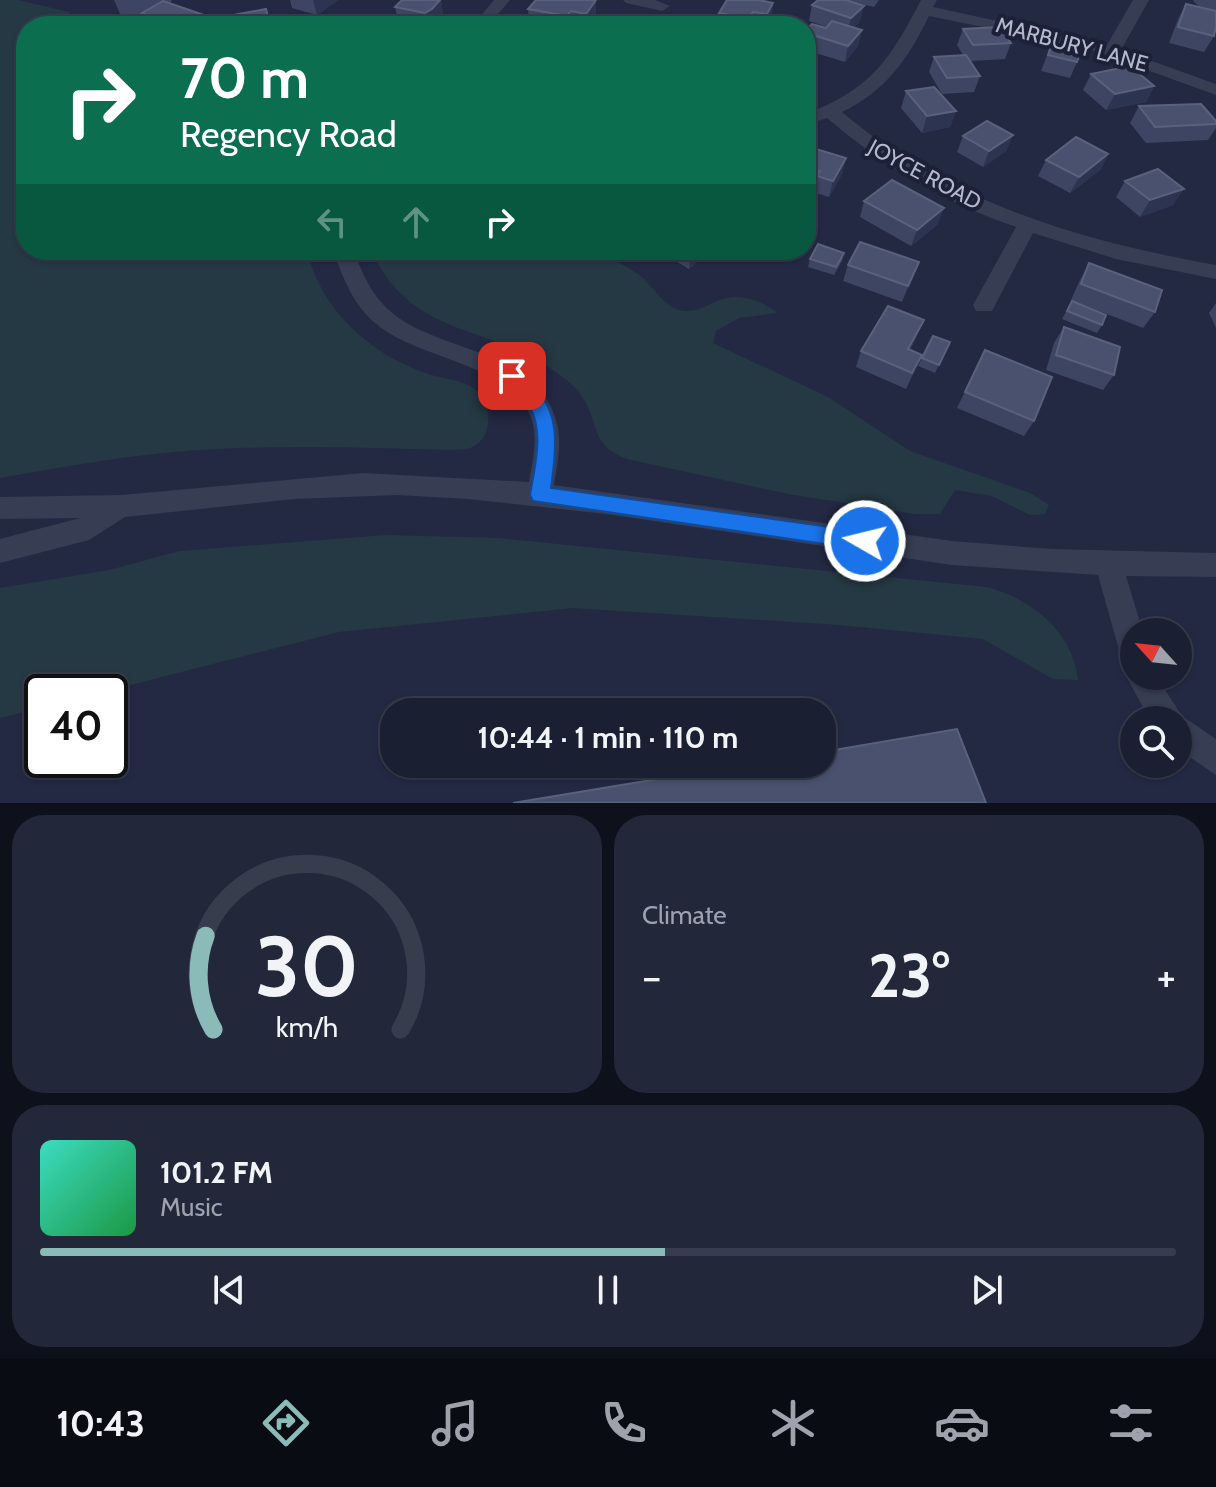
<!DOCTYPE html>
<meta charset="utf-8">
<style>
body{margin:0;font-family:Cabin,sans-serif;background:#23273a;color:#f1f3f6;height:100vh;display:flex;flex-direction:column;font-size:30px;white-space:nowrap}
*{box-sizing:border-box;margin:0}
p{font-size:26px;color:#9fa2ac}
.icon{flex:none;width:44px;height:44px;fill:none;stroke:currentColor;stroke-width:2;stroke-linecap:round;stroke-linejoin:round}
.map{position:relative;height:803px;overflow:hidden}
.drawer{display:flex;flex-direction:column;gap:12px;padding:12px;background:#0e111c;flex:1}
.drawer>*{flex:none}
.banner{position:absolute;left:16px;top:16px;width:800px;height:244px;border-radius:32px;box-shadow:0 2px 6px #0004,0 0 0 2px #383d4d;background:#0b6e4f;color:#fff;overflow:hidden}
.needle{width:52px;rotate:297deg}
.buttons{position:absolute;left:1120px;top:618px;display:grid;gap:16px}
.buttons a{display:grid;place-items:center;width:72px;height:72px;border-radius:50%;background:#1a1f32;box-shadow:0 2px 6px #0004,0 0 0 2px #383d4d;font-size:40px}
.speed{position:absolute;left:24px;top:674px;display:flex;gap:16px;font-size:40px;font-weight:700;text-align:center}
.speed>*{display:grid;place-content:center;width:104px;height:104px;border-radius:50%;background:#1a1f32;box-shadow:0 2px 6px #0004,0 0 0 2px #383d4d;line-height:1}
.speed .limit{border:4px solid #111;border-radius:12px;background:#fff;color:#111}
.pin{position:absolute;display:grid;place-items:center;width:68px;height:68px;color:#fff;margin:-34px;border-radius:16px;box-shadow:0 4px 12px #0006}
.me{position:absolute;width:88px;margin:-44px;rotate:278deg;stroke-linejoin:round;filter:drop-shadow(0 0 6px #0008)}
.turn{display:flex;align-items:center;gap:28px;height:168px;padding:0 32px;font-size:36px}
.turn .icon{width:104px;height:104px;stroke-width:2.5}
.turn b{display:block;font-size:56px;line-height:68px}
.lanes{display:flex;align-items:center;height:76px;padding:0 32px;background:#0003;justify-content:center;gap:40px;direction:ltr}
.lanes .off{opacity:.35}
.big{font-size:60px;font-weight:700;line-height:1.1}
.drawer .widget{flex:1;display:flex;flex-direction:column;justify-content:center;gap:12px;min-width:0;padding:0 28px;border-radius:32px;background:#23273a}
.drawer .dial{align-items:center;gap:0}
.dial svg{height:208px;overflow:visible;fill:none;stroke:#383d4d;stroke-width:7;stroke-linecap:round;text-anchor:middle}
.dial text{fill:#f1f3f6;stroke:none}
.song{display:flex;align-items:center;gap:24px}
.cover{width:96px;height:96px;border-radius:12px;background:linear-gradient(135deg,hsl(170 70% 55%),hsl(140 70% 35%))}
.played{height:8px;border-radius:4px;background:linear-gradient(90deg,#8bbbb9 55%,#383d4d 55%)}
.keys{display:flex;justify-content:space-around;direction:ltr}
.heat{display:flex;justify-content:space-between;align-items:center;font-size:44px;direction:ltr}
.drawer .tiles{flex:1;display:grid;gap:12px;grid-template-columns:1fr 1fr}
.widget:last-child{grid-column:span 2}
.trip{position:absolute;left:380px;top:698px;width:456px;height:80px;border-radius:32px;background:#1a1f32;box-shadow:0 2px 6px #0004,0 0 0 2px #383d4d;font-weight:700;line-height:80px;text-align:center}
.tab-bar{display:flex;height:128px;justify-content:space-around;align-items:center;background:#0a0c14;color:#9fa2ac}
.tab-bar .icon{width:56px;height:56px}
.tab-bar .current{color:#8bbbb9}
.tab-bar b{font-size:36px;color:#f1f3f6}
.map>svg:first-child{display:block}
</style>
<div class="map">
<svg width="1216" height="803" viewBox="0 0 1216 803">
<rect width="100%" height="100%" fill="#232943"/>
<!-- green -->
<path fill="#253944" d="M0 0H18L69 12 76 26H26V250H307C320 309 369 353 425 373 439 378 458 379 472 387 492 400 496 438 470 448 465 450 457 449 452 450 374 448 296 445 219 449 146 452 72 465 0 478Z
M371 250H588C606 257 628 265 643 278 655 289 666 310 685 311 698 312 709 304 720 300 738 292 764 301 777 313L739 318 716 331 713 343 828 397 910 451 1030 493 1049 505 1045 514 1030 515 992 496 955 490 940 514H915L788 494 627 459C589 444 601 427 583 398 575 385 563 377 551 369 483 323 411 337 371 250Z
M386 535 498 538 986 587C1031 598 1073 632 1078 680L1053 679 983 639 840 625 573 608 339 632 103 692H42V708L0 718V588L109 570 180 551Z"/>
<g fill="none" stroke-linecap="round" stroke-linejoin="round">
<!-- minor -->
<path fill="#373d53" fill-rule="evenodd" d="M494 0H510L488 26H472Z
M623 0H655L670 6 662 11 626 3Z
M921 0H937L933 7 1107 45 1133 0H1149L1121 50 1216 84V95L1089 49 929 16C908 59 886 91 842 112 948 202 1081 241 1216 265V279L1116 259 1033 233 992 311H976L973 305 1016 227C946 203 883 166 827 118L806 125V114C871 89 890 60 921 0Z
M333 250H353C363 274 371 295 391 312 442 355 539 347 557 424 562 443 557 466 554 485L952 541 1051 549 1216 553V577L1126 576 1143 632H1134V664L1124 660 1119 650 1098 575 952 565 606 514 468 499 398 495 294 499 125 517 89 540 0 563V539L80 518 0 519V497L122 495 363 473 529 482C532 464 538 440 532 421 515 363 418 361 375 323 352 303 343 278 333 250Z
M1134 664V676H1156L1182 716 1216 739V775L1178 749V720H1150L1126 676Z"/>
</g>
<!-- wall -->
<path fill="#3d4562" d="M114 0H172L170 3 208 26H141L140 24 145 21 143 15 121 16Z
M290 0H338L317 15 292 8Z
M441 0 443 16 433 26H376L398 20 395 7Z
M536 0 596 15 589 26H514L529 24 528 9Z
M727 0H760L773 3 771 19 767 26H718L719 13Z
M849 0H879L874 7 851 2 860 22 854 27 862 30 858 46 845 62 812 52 810 54 811 71 806 81V30L827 27 809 21 812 5Z
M1194 0H1216V27L1214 36 1204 52 1169 43 1178 19 1186 4 1200 7 1193 1Z
M963 29 1011 43 1005 59 970 61 980 76 974 92 942 94 929 72 934 57 963 55 957 45Z
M1053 40 1077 62 1070 78 1041 71Z
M1091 74 1154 86 1146 102 1106 110 1083 90Z
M906 91 956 111 950 127 922 133 901 108Z
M1139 106 1216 121V128L1208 140 1146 143 1130 123Z
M1013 135 1006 151 983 167 957 152 963 136Z
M806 146 846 158 842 174 829 197 813 192 815 187 806 184Z
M1108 154 1100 170 1070 193 1038 176 1046 160Z
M1125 181 1173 205 1140 217 1116 197Z
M864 201 938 224 911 246 860 217Z
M657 250H709V252L689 269Z
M844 253 842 261 834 275 808 267 810 259Z
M919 262 902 302 843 281 848 265Z
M1089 263 1155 312 1143 328 1071 300 1080 280Z
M1072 301 1102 325 1097 333 1062 319Z
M1216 303V328L1209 313Z
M1064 327 1114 375 1103 390 1046 370 1054 343Z
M917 336 910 350 915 370 906 389 856 367 861 351Z
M950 342 935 373 918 366 922 358Z
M985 350 1034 421 1024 436 957 408Z"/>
<!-- shaded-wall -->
<path fill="#2d3451" d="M313 0H338L317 15Z
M436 0H441L443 16 435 25 427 26 425 13Z
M596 0V15L589 26H586V14Z
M773 3 771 19 767 26H765L767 14Z
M864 6 860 22 847 34 851 18Z
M571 11V26H567V16Z
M753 12 751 26H748L749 18Z
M204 15 208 26H186Z
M862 30 858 46 845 62 848 46Z
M816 36 812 52 807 57 811 42Z
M815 55 811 71 806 81V70Z
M1154 86 1146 102 1106 110 1115 94Z
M956 111 950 127 922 133 927 116Z
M1013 135 1006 151 983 167 989 151Z
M1108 154 1100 170 1070 193 1079 177Z
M846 158 842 174 829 197 833 181Z
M1184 189 1173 205 1140 217 1150 200Z
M944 208 938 224 911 246 917 230Z
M693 250H709V252L689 269 690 252Z
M919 262 913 278 902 302 908 286Z
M924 320 917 336 902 365 908 349Z"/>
<!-- building -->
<path fill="#4a516e" stroke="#5a617c" stroke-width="2" d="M402 0H440L432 9 425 13 395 7Z
M536 0H596L586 14 571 11 567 16 528 9Z
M727 0H759L773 3 767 14 753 12 749 18 719 13Z
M818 0H846L864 6 851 18 812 5Z
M163 1 204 15 186 26H146L140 24 152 17 142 13Z
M1186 4 1216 11V27L1214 36 1178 27Z
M266 9 270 26H230L228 16Z
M607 17 641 24 640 26H599Z
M384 18 412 23 410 26H376Z
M832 21 862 30 848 46 816 36 811 42 806 40 809 36 806 35V30L812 24 826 28Z
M517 22 539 26H514Z
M708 22 710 26H678Z
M1000 27 1011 43 973 45 963 29Z
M1053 40 1082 47 1077 62 1048 55Z
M806 53 815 55 806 70Z
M966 55 980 76 947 78 934 57Z
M1130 66 1154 86 1115 94 1091 74Z
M934 87 956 111 927 116 906 91Z
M1201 104 1216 121V124L1155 127 1139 106Z
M987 121 1013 135 989 151 963 136Z
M1076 137 1108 154 1079 177 1046 160Z
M806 146 846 158 833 181 817 176 820 171 806 167Z
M1158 169 1184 189 1150 200 1125 181Z
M892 180 944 208 917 230 864 201Z
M860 242 919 262 908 286 848 265Z
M818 244 844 253 836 267 810 259Z
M1089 263 1162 290 1155 312 1081 284Z
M1072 301 1106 315 1102 325 1067 311Z
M888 306 924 320 908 349 922 355 912 373 861 351Z
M1064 327 1120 347 1114 375 1056 355Z
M933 336 950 342 939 365 922 358Z
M985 350 1052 377 1034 421 965 392Z
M957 729 986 803H513L748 764H822V752Z"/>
<!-- route -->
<path fill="#1a73e8" stroke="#114b97" stroke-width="2" d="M512 369C521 372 526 378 532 385 562 412 556 452 551 488L865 532 873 535 876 541 873 548 865 550 533 501 530 495C535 466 546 425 525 400 518 391 509 386 503 376Z"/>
<g text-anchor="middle" stroke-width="8" stroke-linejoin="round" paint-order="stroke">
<!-- far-street labels -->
<g font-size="22" fill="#b4b8cd" stroke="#1c2138">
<text transform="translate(1072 44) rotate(15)" y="8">MARBURY LANE</text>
<text transform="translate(925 174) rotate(28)" y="8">JOYCE ROAD</text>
</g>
</g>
</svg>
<div class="buttons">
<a><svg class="needle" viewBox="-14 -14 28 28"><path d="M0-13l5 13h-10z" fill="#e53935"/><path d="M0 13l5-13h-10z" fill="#9fa2ac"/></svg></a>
<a><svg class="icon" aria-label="search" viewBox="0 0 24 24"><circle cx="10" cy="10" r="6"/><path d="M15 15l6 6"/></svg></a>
</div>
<div class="speed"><div class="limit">40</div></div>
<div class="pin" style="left:512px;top:376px;background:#d93025"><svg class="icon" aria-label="arrive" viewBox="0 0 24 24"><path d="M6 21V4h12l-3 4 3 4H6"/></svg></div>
<svg class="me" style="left:865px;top:541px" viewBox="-20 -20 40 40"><circle r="17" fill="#1a73e8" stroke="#fff" stroke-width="3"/><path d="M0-11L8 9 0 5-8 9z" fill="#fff"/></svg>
<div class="trip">10:44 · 1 min · 110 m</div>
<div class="banner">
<div class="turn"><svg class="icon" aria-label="right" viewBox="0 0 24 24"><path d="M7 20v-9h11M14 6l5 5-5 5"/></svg><div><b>70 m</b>Regency Road</div></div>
<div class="lanes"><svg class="icon off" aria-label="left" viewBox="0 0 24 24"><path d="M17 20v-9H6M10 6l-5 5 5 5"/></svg><svg class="icon off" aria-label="ahead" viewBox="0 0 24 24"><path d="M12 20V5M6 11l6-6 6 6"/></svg><svg class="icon" aria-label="right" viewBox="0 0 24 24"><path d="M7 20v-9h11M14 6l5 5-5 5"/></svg></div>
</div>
</div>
<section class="drawer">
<div class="tiles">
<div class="widget dial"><svg viewBox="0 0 100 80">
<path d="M14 69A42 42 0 1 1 86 69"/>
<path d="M14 69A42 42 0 0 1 11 33" stroke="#8bbbb9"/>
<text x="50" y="56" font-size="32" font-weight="700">30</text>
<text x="50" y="72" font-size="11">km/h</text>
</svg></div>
<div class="widget"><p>Climate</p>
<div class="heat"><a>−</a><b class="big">23°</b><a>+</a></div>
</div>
<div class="widget">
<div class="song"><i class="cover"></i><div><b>101.2 FM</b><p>Music</p></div></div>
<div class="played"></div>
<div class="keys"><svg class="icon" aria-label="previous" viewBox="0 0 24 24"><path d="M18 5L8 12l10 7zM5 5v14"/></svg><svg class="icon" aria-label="pause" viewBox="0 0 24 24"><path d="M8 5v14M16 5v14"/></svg><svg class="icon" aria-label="next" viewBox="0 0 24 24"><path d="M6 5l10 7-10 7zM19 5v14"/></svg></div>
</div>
</div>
</section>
<nav class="tab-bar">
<b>10:43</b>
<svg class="icon current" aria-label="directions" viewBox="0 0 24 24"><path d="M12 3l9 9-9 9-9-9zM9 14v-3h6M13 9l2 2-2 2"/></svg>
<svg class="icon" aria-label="music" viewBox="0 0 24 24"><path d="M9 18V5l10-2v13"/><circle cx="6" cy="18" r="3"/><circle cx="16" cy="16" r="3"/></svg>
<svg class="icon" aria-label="phone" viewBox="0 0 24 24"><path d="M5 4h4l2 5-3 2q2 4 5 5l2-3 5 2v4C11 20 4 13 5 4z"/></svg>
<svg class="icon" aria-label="climate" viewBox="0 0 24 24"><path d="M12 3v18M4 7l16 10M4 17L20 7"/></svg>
<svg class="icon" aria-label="car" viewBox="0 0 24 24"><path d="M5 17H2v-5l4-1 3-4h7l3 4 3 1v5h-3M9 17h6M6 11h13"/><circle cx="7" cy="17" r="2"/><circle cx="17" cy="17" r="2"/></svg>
<svg class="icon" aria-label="filters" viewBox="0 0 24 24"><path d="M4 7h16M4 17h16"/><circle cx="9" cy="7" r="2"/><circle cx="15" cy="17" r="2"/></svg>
</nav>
